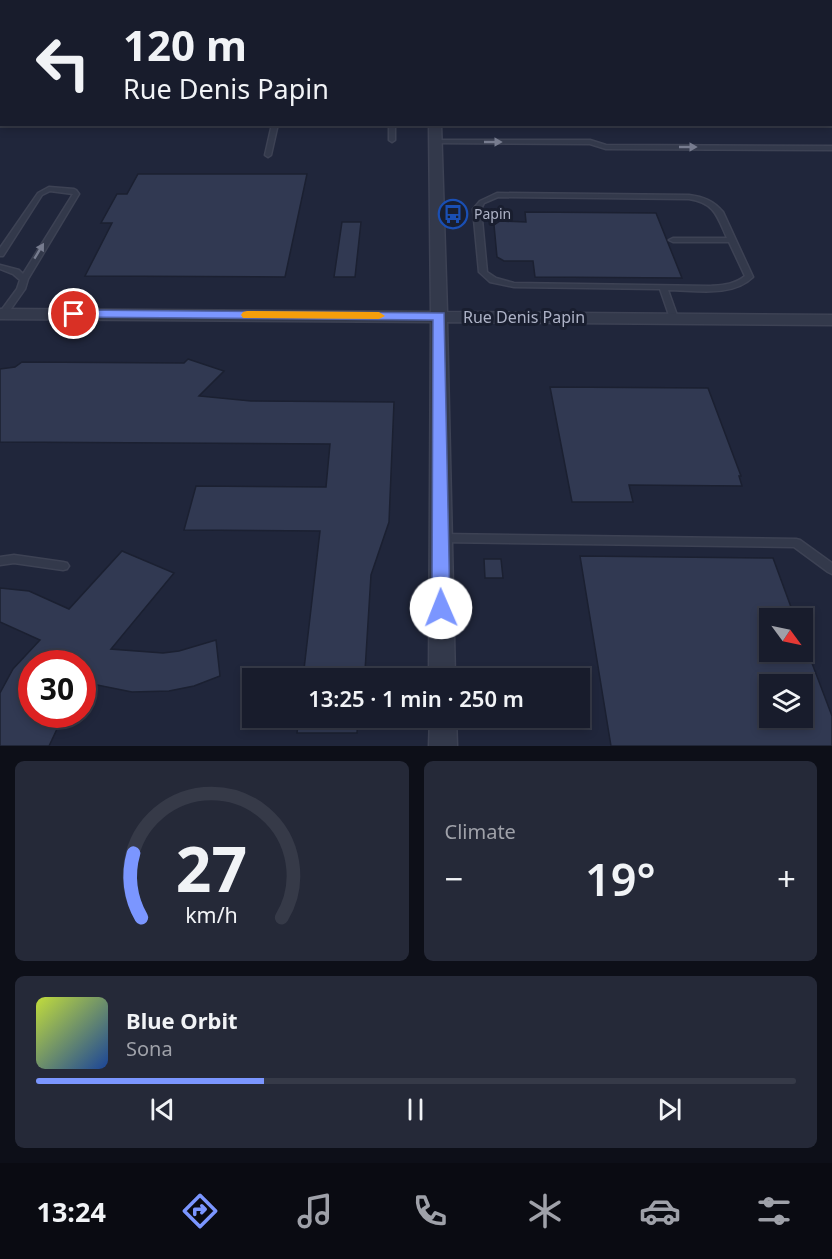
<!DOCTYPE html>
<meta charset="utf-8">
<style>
body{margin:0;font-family:"Noto Sans",sans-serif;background:#252938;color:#f1f3f6;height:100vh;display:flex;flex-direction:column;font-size:22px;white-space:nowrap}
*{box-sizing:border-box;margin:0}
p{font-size:20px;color:#9fa1a9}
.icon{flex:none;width:33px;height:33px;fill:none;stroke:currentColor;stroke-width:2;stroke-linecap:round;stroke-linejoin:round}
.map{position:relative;height:746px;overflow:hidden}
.side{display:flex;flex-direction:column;gap:15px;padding:15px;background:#0d0f18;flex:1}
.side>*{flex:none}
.banner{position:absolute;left:0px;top:0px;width:832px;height:126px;box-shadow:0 3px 9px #0003,0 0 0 2px #363a48;background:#181c2c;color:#f1f3f6;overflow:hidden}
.needle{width:39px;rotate:123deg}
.buttons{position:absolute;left:759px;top:608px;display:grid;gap:12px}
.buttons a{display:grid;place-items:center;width:54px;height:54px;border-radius:0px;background:#181c2c;box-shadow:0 3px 9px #0003,0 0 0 2px #363a48;font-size:30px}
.speed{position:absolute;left:18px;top:650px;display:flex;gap:12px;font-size:30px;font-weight:700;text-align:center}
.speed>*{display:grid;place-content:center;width:78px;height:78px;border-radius:50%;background:#181c2c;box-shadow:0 3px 9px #0003,0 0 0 2px #363a48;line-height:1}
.speed .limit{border:9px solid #d22;background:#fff;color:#111}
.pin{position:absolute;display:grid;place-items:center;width:51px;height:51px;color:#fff;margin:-26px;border:3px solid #fff;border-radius:50%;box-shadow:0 2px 6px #0007}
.me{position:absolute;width:66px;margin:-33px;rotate:359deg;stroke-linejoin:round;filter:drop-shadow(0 0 4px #0008)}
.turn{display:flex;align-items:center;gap:21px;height:126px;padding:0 24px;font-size:27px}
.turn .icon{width:78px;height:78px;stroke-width:2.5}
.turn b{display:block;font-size:42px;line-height:51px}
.big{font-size:45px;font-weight:600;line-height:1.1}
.side .card{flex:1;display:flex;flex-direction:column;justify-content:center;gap:9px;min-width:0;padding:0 21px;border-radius:9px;background:#252938}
.side .dial{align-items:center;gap:0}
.dial svg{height:156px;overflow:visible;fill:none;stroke:#363a48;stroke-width:7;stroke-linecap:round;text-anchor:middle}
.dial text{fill:#f1f3f6;stroke:none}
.song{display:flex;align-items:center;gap:18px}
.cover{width:72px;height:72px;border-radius:9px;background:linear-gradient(135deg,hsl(70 70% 55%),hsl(220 70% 35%))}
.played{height:6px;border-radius:3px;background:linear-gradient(90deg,#7b96ff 30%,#363a48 30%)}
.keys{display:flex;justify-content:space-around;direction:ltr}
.heat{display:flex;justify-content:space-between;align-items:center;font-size:33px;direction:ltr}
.side .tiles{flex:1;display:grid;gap:15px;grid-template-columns:1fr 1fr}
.card:last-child{grid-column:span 2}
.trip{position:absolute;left:242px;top:668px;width:348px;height:60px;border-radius:0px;background:#181c2c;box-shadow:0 3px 9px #0003,0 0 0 2px #363a48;font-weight:600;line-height:60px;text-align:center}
.menu{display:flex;height:96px;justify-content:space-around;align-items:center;background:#0a0b12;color:#9fa1a9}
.menu .icon{width:42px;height:42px}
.menu .active{color:#7b96ff}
.menu b{font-size:27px;color:#f1f3f6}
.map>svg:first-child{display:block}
</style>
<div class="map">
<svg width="832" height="746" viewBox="0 0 832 746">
<rect width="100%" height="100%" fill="#20263b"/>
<!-- building -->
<path fill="#313952" stroke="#1b2031" stroke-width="1.5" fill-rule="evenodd" d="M138 174H307L285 277 85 276 112 223H101L117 194H127Z
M525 212 656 213 682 278 535 277 533 261H504L497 257 494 225 500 221 526 222Z
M342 222H361L355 277H334Z
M188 359 224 371 199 396 251 401 394 402 389 522 371 575 365 671H361L360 678H303L320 531 184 530 196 486 326 487 330 444 0 442V369L15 367 22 362 184 363Z
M550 387 708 388 741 476H739L742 486 629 485 633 502H572Z
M122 551 174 573 111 649 163 653 179 651 216 640 220 676 194 686 169 691 132 692 82 682V663H32V714H64L49 746H0V693L13 669 40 640 0 622V588L29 591 69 609Z
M580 556 773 558 795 618H770V651H802L804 642 832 716V746H611ZM770 684H802V717H770Z
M484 559H501L503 578H485Z
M299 717H358L357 733H297Z"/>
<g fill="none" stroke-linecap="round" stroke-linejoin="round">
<!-- lane casing -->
<g stroke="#3d4254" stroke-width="3">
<path id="lane" d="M0 82H2V86H0Z
M831 89H832V93H831Z
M272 124H278L271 155 268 157 265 155Z
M389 124H395V140L392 142 389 140Z
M435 140H590L606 145 832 146V150L606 149 590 144 433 143V141Z
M49 187 74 189 76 190 79 194 28 279 25 289 6 316H0V312L17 289 20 280 13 274 0 269V265L19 270 23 274 73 194 50 191 42 195 3 256H0V248L38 193Z
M497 193 689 195C703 197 713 200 723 212L753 277C732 298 694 290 668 290L678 318 674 321 670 318 660 289 514 287 490 282 479 272 473 209 480 201ZM498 197 689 199C715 203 717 216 727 238H673L669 240 673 242H729L745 276C734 285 722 285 709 286L514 283 496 278 487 272 481 209 484 203Z
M441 534 796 539 800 540 832 563V574L828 572 794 547 441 542 437 541 436 538 437 535Z
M14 555 63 562 67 563 69 566 67 569 63 570 14 563 0 565V557Z"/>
</g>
<!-- street casing -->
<g stroke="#3d4254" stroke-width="3">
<path id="street" d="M429 0H437L438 2H428Z
M429 124H441L447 312 832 315V325L447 322 455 678H429L431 322 0 319V309L431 312Z
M430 717H456L457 746H429Z"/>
</g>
<!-- secondary casing -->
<g stroke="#3d4254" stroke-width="3">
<path id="secondary" d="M809 0H823L824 2H810Z
M831 24H832V33H831Z"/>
</g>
<!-- lane -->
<use href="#lane" fill="#33394b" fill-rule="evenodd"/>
<!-- street -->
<use href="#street" fill="#33394b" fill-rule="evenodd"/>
<!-- secondary -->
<use href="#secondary" fill="#41475e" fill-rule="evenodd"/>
</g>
<!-- one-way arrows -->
<defs><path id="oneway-solid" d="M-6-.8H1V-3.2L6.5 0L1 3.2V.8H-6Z" transform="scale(1.5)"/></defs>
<g fill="#777c8f">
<use href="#oneway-solid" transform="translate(493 142)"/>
<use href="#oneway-solid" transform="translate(688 147)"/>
<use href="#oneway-solid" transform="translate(39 251) rotate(-59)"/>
</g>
<!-- route -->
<path fill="#7b96ff" stroke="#5062a6" stroke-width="1.5" d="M74 310 444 313 450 608 448 613 441 615 435 613 432 608 433 320 69 317 68 314Z"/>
<!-- slow -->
<path fill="#f59e0b" d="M247 311 379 312 385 316 379 319 243 318 241 315 243 312Z"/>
<!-- icons -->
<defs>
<g id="bus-ring" transform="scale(1.5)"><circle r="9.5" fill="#191e2f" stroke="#1a4fb4" stroke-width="1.5"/><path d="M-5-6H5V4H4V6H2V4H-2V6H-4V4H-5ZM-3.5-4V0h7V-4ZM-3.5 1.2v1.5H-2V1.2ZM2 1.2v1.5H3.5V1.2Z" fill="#1a4fb4"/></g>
</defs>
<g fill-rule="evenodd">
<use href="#bus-ring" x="453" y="214"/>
</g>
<g text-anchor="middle" stroke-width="6" stroke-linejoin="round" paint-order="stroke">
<!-- far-poi labels -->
<g font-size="14" fill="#aeb3c7" stroke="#191e2f" text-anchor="start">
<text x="474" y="219">Papin</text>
</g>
<!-- street labels -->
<g font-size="16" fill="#aeb3c7" stroke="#191e2f">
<text x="524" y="323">Rue Denis Papin</text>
</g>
</g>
</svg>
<div class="buttons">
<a><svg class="needle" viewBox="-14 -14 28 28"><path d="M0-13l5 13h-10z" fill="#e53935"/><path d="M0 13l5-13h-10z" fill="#9fa1a9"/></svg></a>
<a><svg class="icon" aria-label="layers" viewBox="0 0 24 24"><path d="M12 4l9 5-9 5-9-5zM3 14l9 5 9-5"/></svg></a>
</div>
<div class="speed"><div class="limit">30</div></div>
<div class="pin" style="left:74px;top:314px;background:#d93025"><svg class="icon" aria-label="arrive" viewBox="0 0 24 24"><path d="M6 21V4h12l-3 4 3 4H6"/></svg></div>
<svg class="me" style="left:441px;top:608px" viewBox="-20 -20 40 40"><circle r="19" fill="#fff"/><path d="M0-13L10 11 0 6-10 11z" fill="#7b96ff"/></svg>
<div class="trip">13:25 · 1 min · 250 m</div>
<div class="banner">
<div class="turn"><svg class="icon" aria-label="left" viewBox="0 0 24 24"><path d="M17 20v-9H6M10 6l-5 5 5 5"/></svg><div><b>120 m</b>Rue Denis Papin</div></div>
</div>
</div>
<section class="side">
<div class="tiles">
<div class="card dial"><svg viewBox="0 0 100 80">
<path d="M14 69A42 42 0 1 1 86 69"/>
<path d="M14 69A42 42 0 0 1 10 36" stroke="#7b96ff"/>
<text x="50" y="56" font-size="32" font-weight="700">27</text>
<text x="50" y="72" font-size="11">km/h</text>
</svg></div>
<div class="card"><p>Climate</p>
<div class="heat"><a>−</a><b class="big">19°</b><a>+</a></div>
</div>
<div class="card">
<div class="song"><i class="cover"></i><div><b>Blue Orbit</b><p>Sona</p></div></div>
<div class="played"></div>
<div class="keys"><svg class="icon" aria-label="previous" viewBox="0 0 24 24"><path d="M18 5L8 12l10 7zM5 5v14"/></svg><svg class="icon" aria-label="pause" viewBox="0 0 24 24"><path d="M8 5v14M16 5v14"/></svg><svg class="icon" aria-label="next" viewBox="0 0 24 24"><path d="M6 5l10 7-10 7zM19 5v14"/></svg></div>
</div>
</div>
</section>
<nav class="menu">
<b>13:24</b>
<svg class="icon active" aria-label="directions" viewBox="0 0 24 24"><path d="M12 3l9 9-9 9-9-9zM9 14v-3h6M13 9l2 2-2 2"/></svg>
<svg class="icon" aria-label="music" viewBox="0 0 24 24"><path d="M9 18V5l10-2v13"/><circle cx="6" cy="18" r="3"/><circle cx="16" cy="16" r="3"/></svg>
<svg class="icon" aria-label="phone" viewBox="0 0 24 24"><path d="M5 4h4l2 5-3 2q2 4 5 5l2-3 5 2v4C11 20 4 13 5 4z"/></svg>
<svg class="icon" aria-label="climate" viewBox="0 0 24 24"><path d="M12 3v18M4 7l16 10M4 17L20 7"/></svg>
<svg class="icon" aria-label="car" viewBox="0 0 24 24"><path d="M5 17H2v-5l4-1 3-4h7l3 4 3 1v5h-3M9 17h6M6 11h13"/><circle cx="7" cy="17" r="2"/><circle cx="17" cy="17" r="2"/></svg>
<svg class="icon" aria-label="filters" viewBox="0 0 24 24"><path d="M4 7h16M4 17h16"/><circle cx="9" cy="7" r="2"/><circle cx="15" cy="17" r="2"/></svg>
</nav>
